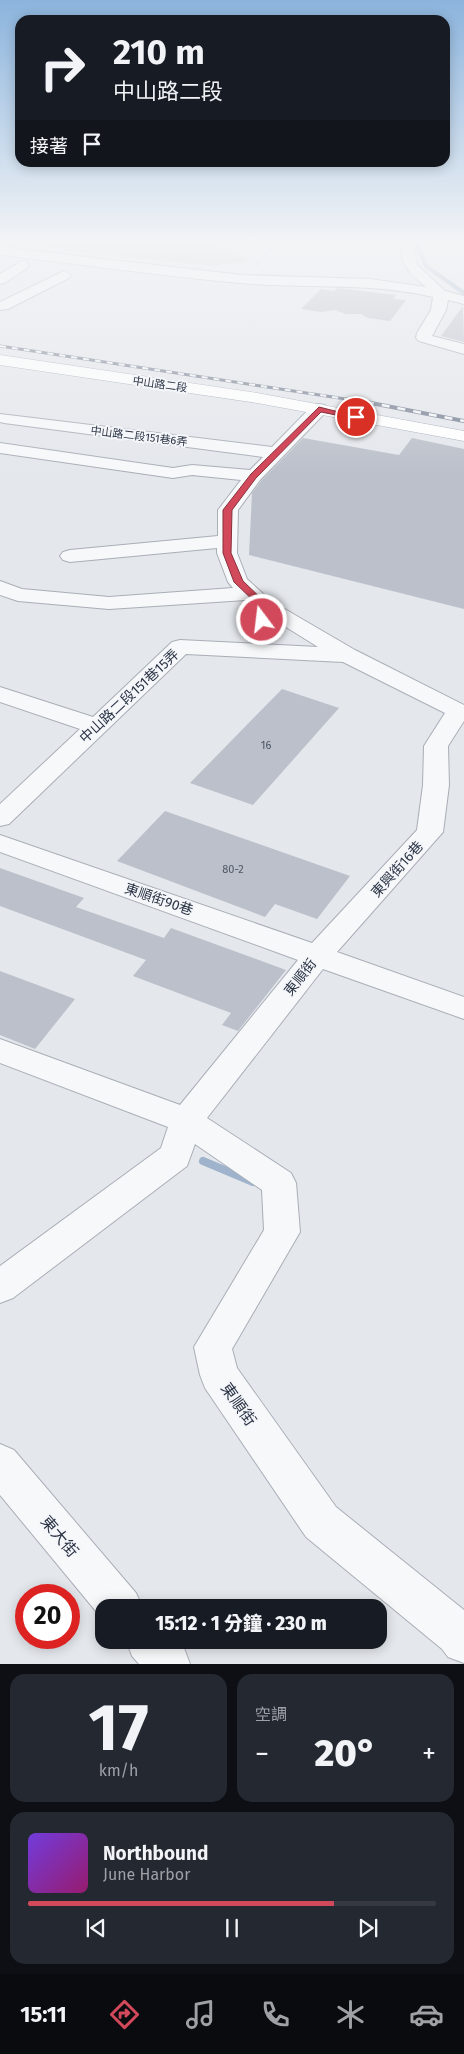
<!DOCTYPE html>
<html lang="zh-TW">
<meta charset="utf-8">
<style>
body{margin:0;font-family:"Fira Sans","Noto Sans TC",sans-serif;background:#242831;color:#f1f3f6;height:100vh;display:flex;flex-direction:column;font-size:19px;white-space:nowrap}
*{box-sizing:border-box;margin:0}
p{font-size:16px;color:#9ea1a6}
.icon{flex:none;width:28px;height:28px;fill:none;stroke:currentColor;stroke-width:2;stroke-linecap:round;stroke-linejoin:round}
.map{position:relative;height:1664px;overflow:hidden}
.panel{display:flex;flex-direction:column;gap:10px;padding:10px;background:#0d0f14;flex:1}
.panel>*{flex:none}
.top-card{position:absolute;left:15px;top:15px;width:435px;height:152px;border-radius:15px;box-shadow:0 2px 12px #0003;background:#171b24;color:#f1f3f6;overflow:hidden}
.speed{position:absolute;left:15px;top:1584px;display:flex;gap:10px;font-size:25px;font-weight:700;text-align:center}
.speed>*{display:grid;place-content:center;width:65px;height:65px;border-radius:50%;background:#171b24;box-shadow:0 2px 12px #0003;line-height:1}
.speed .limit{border:8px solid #d22;background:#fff;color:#111}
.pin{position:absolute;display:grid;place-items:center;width:42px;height:42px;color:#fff;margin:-21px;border:2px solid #fff;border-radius:50%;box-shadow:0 1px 5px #0007}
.me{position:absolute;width:55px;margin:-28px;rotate:345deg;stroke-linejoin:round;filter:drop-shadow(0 0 4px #0008)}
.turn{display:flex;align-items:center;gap:18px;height:105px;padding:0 15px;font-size:22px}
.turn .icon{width:65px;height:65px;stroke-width:2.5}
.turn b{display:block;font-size:35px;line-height:42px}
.then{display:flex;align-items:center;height:48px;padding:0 15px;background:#0003;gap:10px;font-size:19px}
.big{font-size:38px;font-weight:800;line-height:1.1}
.panel .tile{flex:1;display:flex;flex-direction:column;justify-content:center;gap:8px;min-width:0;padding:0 18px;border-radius:15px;background:#242831}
.panel .dial{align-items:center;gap:0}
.dial b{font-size:65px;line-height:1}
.song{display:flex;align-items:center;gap:15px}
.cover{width:60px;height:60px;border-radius:8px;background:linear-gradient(135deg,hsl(260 70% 55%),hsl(320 70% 35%))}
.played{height:5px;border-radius:2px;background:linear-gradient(90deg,#d1495b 75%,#363941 75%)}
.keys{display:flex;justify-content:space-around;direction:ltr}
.heat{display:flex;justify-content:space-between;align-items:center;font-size:28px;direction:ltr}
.panel .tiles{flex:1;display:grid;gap:10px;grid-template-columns:1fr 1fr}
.tile:last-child{grid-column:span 2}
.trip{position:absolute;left:95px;top:1599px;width:292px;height:50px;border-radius:15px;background:#171b24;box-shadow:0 2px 12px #0003;font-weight:800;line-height:50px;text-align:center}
.menu{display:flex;height:80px;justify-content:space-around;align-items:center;background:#090b0e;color:#9ea1a6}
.menu .icon{width:35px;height:35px}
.menu .on{color:#d1495b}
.menu b{font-size:22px;color:#f1f3f6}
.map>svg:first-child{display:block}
</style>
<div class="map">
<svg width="464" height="1664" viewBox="0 0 464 1664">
<rect width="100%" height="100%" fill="#e4e7ec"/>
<!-- green -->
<path fill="#c9d6c5" d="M0 240H208L249 261 212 266 0 243Z"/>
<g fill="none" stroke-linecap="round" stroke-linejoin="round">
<!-- stream-far1 -->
<path stroke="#9fb4cc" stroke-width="4" d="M415 240 426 266 464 293"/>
<!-- stream -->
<path stroke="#9fb4cc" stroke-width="8" d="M203 1161 253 1182"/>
</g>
<!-- building -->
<path fill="#bbc0ca" d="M337 288 396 295 393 299 406 300 390 321 368 318 361 314H346L335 310 321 312 301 309 321 289 334 291Z
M463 306 464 342 441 336Z
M303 438 399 455 412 438 464 449V609L249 555 252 493 261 481Z
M282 689 339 708 253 805 190 783Z
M165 811 350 876 317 919 275 904 265 917 117 861Z
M0 868 84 898 76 907 164 938 171 928 286 970 238 1031 222 1025 231 1013 133 976 146 960 0 906Z
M0 971 75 999 35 1049 0 1035Z"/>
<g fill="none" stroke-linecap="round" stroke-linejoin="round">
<!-- minor casing -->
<g stroke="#a9aeb7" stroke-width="2">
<path id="minor" d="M401 240H413L417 265 445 291 464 296V304L448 300 446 310 432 336 464 344V354L419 341 416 338 417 333 431 310 433 297C370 282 305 289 241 283 160 276 80 264 0 255V247L242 275 370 279 426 287C406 270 401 266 401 240Z
M22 261 27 262 29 265 27 268 5 283 0 284V274Z
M64 271 71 275 69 278 8 309 0 310V302Z
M319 404 325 405 327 409 325 413 260 480 238 510 237 553 247 579 271 601 355 650 464 705V721L448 746 449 785 443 832 337 952 464 997V1019L323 969 207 1118 291 1173 296 1183 300 1232 232 1349 237 1368 336 1507 464 1610V1663L448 1657 442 1649 306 1537 205 1388 200 1375 194 1347 264 1230 262 1190 195 1144 187 1166 13 1298 0 1303V1266L161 1148 168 1127 0 1063V1039L180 1105 298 960 0 852V835L312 943 417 830 423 785 424 746 445 713 343 662 186 654 9 824 0 826V804L80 729 0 702V687L93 717 172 642 180 640 318 647 257 609 246 600 109 609 18 601 0 595V581L22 589 109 597 233 588 228 582 217 553V548L70 562 63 560 60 556 63 552 70 550 218 536V510L241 480 192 475 173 478 0 453V443L173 468 192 465 250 470 263 457 4 423 0 422V414L272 447 313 405Z
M0 1444 14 1450 136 1593 143 1608H104V1621L0 1495Z
M126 1640H177L184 1648 190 1664H139L132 1656Z"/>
</g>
<!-- major casing -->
<g stroke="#a3abb8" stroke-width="1">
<path id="major" d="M0 355 257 393 464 431V441L257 403 0 365Z"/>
</g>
<!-- path -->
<path stroke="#c2c5cb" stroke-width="2" stroke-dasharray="2 2" stroke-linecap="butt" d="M256 265 269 251 286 240"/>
<!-- minor -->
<use href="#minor" fill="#f7f8fa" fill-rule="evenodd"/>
<!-- major -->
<use href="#major" fill="#fff" fill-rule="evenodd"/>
<!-- rail-far1 casing -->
<g stroke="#7d8696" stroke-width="3">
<path id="rail-far1" d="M0 346 372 403"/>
</g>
<!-- rail casing -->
<g stroke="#7d8696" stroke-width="4">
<path id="rail" d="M366 402 464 421"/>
</g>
<!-- rail-far1 -->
<use href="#rail-far1" stroke="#f4f6f9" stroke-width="2" stroke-dasharray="6" stroke-linecap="butt"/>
<!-- rail -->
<use href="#rail" stroke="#f4f6f9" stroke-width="2.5" stroke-dasharray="8" stroke-linecap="butt"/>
</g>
<!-- sky -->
<linearGradient id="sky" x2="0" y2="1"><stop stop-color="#8bb4dd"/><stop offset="0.51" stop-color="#f3f4f6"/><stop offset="1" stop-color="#f3f4f6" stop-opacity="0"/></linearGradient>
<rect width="464" height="473" fill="url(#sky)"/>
<!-- route -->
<path fill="#d1495b" stroke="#882f3b" d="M319 407 359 417 356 419 321 412 256 478 232 510 231 553 243 581 268 605 267 620 262 623 259 622V606L234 582 223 553V510L251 474Z"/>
<g text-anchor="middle" stroke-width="4" stroke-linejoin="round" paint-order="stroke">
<!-- far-street labels -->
<g font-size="11" fill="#2b3445" stroke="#f4f6f9">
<text transform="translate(160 384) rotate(8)" y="4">中山路二段</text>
<text transform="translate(139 436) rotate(7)" y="4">中山路二段151巷6弄</text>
</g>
<!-- number labels -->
<g font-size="11" fill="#4f5766">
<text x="266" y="749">16</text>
<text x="233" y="873">80-2</text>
</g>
<!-- street labels -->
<g font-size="14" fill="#2b3445" stroke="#f4f6f9">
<text transform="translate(129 696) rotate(-43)" y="5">中山路二段151巷15弄</text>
<text transform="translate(397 869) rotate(-48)" y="5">東興街16巷</text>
<text transform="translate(159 899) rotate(19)" y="5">東順街90巷</text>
<text transform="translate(300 977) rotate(-52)" y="5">東順街</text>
</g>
<!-- near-street labels -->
<g font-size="16" fill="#2b3445" stroke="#f4f6f9">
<text transform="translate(239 1404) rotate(55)" y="6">東順街</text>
<text transform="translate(60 1536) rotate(50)" y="6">東大街</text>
</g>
</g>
</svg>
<div class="speed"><div class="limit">20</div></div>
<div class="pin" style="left:356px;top:417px;background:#d93025"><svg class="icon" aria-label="arrive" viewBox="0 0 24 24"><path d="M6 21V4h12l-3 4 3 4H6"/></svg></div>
<svg class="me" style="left:262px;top:620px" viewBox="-20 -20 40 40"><circle r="17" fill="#d1495b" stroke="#fff" stroke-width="3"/><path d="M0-11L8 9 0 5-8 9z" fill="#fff"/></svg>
<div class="trip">15:12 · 1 分鐘 · 230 m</div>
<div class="top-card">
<div class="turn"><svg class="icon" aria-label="right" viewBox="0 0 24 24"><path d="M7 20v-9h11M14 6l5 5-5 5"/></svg><div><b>210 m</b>中山路二段</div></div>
<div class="then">接著<svg class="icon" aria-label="arrive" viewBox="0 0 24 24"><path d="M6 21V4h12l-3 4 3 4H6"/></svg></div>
</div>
</div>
<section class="panel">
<div class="tiles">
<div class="tile dial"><b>17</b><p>km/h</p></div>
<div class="tile"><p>空調</p>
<div class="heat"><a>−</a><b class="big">20°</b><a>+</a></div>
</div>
<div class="tile">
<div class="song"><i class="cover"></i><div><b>Northbound</b><p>June Harbor</p></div></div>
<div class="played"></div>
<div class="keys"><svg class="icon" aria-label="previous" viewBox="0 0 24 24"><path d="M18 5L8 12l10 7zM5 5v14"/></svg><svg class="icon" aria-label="pause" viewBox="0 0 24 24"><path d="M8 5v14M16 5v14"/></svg><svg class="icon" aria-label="next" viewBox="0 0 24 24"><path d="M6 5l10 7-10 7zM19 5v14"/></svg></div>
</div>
</div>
</section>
<nav class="menu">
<b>15:11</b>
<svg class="icon on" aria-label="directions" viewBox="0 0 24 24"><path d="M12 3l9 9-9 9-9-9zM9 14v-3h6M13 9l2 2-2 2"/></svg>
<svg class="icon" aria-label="music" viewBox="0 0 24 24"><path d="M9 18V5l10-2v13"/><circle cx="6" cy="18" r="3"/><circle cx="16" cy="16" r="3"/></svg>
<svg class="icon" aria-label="phone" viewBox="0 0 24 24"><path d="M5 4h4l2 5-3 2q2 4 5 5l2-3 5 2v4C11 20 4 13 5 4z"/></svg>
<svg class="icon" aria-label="climate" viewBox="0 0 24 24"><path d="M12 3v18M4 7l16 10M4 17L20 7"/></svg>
<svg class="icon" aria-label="car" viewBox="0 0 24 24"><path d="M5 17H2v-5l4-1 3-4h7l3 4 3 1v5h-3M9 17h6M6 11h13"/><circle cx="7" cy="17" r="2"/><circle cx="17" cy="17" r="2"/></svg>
</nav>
